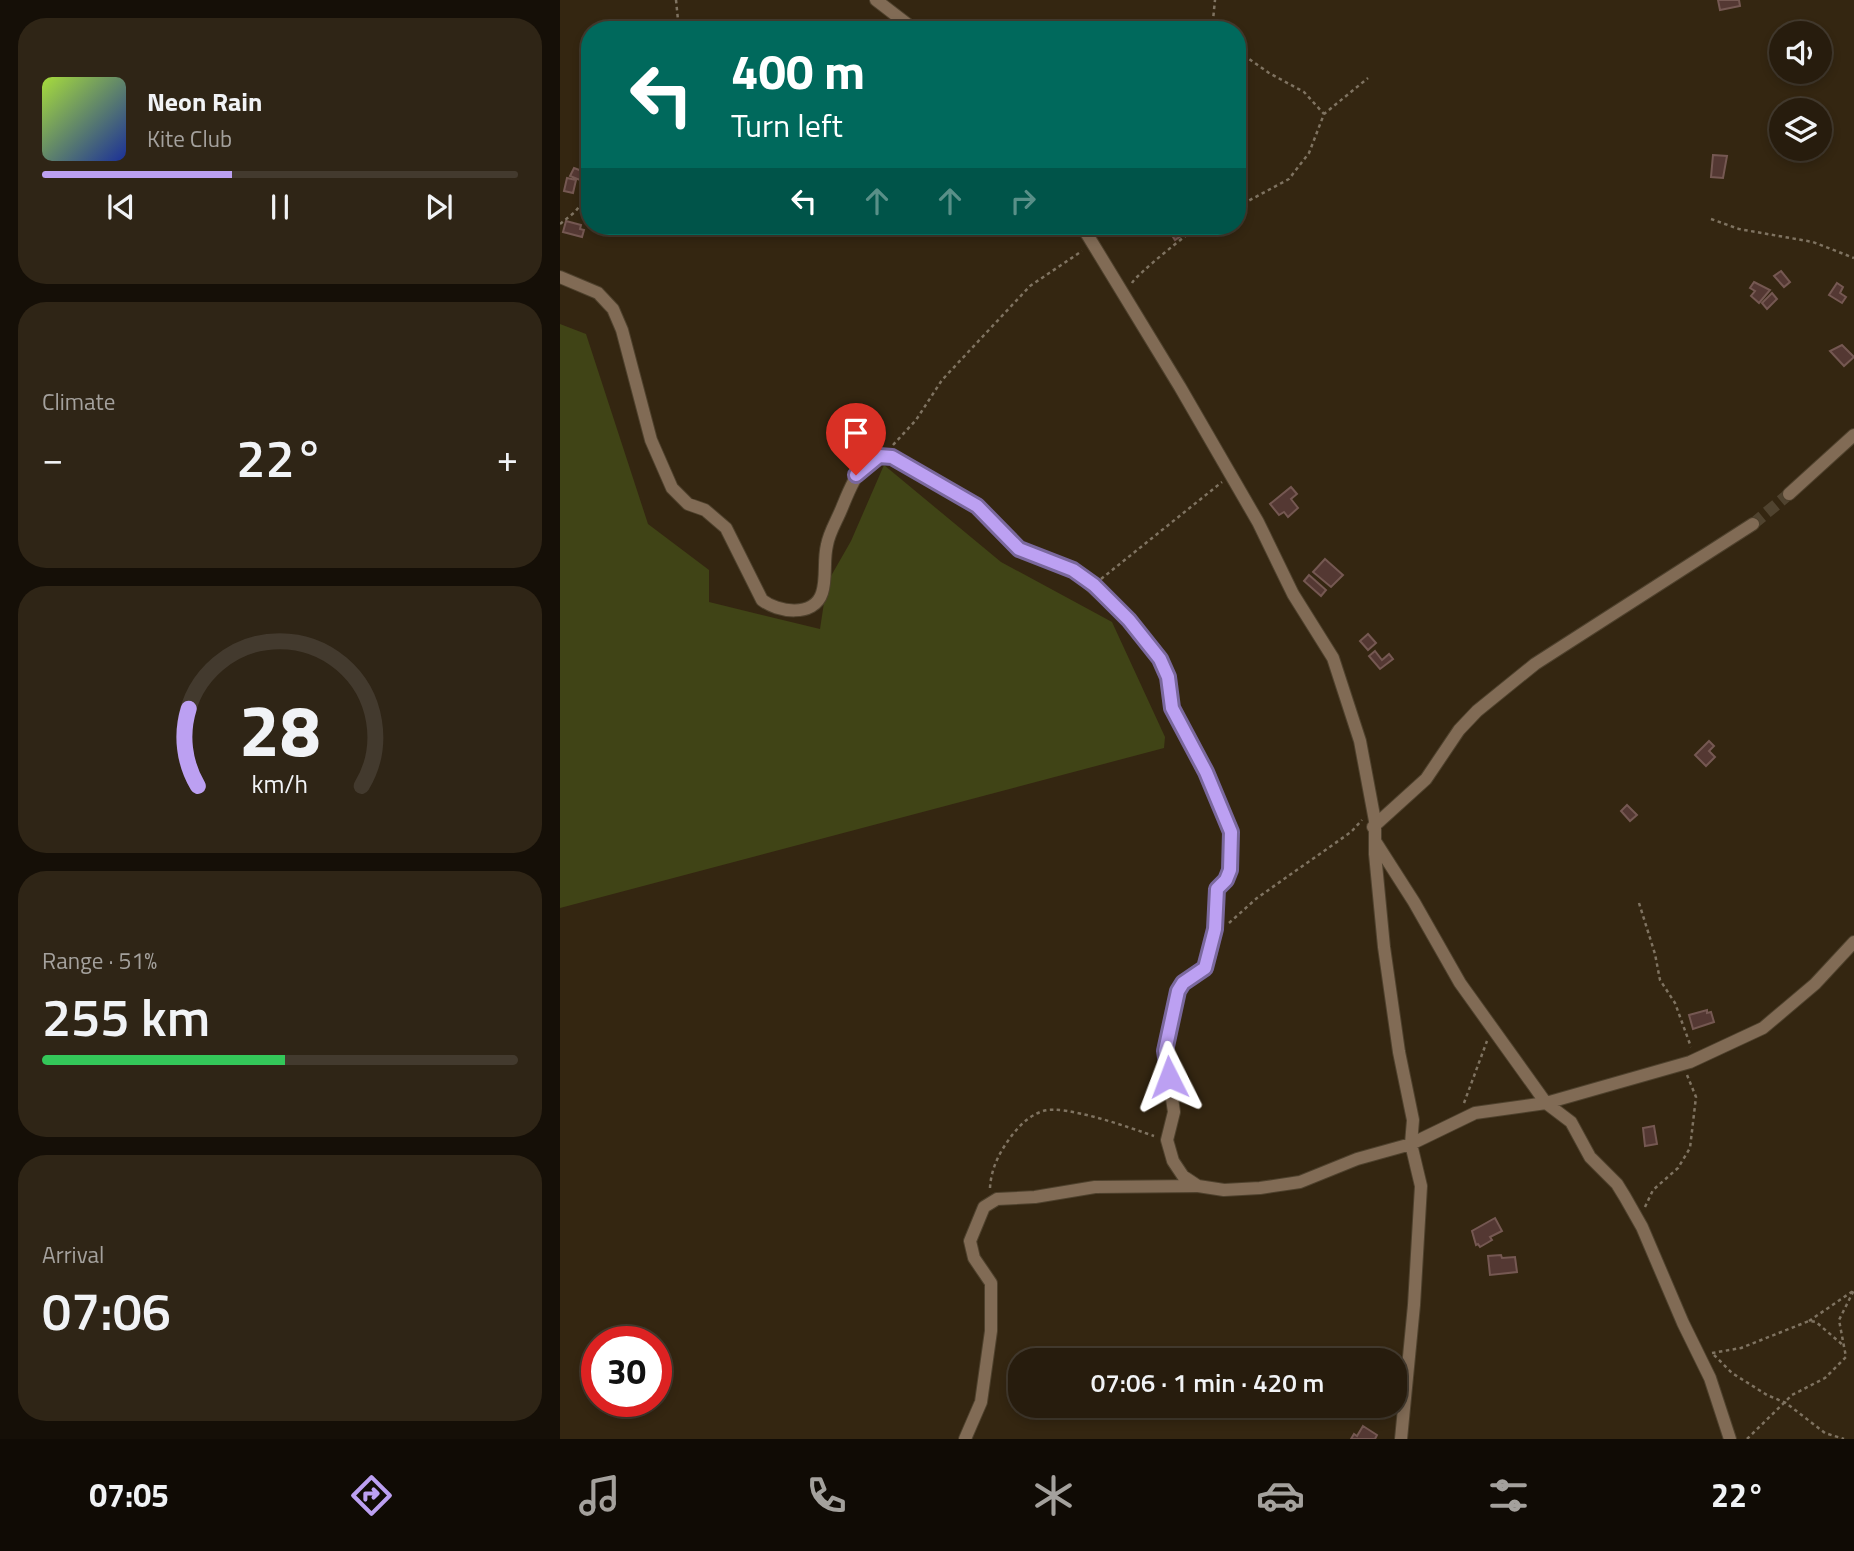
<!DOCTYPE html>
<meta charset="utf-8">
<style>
body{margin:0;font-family:"Titillium Web",sans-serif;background:#2f2516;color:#f1f3f6;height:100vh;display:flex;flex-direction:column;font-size:26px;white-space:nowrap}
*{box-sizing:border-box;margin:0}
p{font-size:23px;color:#a4a19d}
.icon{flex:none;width:38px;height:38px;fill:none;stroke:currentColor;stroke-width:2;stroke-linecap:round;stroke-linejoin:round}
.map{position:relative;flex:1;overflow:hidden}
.drawer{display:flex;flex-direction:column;gap:18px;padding:18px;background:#150f07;width:560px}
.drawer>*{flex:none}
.banner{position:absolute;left:21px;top:21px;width:665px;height:214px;border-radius:28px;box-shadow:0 4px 10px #0003,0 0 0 2px #433a2e;background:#00695c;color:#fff;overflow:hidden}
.controls{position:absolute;left:1209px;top:21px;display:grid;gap:14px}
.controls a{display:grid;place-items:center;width:63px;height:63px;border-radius:50%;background:#271c0d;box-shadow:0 4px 10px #0003,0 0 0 2px #433a2e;font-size:35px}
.speed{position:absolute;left:21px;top:1326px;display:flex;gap:14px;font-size:35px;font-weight:700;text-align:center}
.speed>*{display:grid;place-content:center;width:91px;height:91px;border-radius:50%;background:#271c0d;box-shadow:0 4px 10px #0003,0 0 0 2px #433a2e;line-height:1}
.speed .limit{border:10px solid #d22;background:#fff;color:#111}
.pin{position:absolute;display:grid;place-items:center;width:60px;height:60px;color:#fff;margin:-72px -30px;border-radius:50% 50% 50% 0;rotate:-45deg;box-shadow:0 0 7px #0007}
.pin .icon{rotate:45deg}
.me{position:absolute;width:77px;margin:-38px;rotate:357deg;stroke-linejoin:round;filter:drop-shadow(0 0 5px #0008)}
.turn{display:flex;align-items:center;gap:24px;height:147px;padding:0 35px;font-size:32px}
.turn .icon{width:91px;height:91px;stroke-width:2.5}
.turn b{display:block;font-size:49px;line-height:60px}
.lanes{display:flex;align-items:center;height:66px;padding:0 35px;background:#0003;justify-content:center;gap:35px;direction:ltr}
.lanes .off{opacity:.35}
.big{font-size:52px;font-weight:600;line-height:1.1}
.drawer .widget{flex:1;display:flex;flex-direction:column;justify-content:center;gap:10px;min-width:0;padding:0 24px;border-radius:28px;background:#2f2516}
.drawer .dial{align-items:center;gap:0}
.dial svg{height:182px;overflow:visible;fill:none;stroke:#433a2e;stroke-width:7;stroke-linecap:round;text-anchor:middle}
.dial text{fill:#f1f3f6;stroke:none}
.song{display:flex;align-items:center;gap:21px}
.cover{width:84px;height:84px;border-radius:10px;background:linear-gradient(135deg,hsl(80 70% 55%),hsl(230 70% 35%))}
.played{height:7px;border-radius:4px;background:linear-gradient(90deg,#bca0f2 40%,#433a2e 40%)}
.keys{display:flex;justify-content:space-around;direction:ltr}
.heat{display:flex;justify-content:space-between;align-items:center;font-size:38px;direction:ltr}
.charge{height:10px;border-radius:5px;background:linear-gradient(90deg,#34c759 51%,#433a2e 0)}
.trip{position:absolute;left:448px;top:1348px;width:399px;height:70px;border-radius:28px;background:#271c0d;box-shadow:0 4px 10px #0003,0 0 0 2px #433a2e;font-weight:600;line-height:70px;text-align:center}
.tabs{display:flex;height:112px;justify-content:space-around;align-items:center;background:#100b05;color:#a4a19d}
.tabs .icon{width:49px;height:49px}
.tabs .active{color:#bca0f2}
.tabs b{font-size:32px;color:#f1f3f6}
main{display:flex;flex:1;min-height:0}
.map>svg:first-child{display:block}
</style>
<main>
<section class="drawer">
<div class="widget">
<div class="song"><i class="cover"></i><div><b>Neon Rain</b><p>Kite Club</p></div></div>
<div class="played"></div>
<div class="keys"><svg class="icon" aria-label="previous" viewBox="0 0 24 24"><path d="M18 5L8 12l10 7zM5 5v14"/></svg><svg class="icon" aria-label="pause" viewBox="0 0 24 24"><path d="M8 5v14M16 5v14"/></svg><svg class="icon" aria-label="next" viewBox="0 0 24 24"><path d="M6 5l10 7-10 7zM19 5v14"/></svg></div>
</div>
<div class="widget"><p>Climate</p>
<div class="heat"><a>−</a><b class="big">22°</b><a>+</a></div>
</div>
<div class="widget dial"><svg viewBox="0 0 100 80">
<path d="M14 69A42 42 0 1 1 86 69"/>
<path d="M14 69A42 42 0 0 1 10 35" stroke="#bca0f2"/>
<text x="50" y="56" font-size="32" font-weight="700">28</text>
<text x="50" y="72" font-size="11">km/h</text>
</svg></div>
<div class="widget"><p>Range · 51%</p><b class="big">255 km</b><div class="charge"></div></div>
<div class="widget"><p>Arrival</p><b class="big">07:06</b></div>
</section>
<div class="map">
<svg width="1294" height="1439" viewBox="0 0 1294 1439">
<rect width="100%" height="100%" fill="#342611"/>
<!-- green -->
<path fill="#404416" d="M0 324 26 334 88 524 149 570V602L260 629 267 583 291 541 324 465 441 562 552 622 605 737 604 748 0 908Z"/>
<!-- building -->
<path fill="#543833" stroke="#755852" stroke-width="2" d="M1158 0H1179L1180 6 1160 10Z
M1153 155 1167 156 1163 178 1151 177Z
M14 168 30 174V184L10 176Z
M7 178 16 180 13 193 4 191Z
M6 221 21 225 20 229 24 230 22 237 3 232Z
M606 226H623L627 232 615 240Z
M1221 271 1230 282 1224 287 1214 276Z
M1194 282 1210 290 1199 303 1191 296 1195 291 1190 288Z
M1277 283 1283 287 1280 293 1286 297 1282 303 1269 295Z
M1212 293 1217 299 1207 309 1202 303Z
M1282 345 1294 357 1284 366 1270 351Z
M731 487 737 494 731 499 738 508 728 517 724 512 719 515 710 504Z
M765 559 783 575 771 587 753 572Z
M749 575 766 590 761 596 744 581Z
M808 634 816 643 808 650 800 641Z
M815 651 822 660 829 654 833 659 820 669 809 656Z
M1149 741 1154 746 1149 751 1155 757 1146 766 1135 755Z
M1067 805 1077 815 1070 821 1061 811Z
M1147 1010V1013L1151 1012 1154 1022 1133 1029 1129 1015Z
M1094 1126 1097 1144 1085 1146 1083 1128Z
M935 1218 942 1231 930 1237 932 1240 920 1247 918 1244 916 1245 912 1231Z
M941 1255 942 1258 955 1257 957 1272 930 1275 928 1256Z
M803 1426 817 1435 815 1439H791L794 1434 797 1436Z"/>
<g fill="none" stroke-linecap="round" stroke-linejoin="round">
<!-- street-tunnel -->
<path stroke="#50432f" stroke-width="12" stroke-dasharray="12 6" stroke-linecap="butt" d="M1193 524 1229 494"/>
<!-- street casing -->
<g stroke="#4e412d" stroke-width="14">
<path id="street" d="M316 0 355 30
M522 226 620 387 698 522 733 594 773 658 800 741 815 821V854L824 947 839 1052 853 1120 851 1144 861 1186 854 1305 841 1439
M0 277 38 293 53 309 62 330 91 440 112 488 128 504 145 510 166 528 202 600C217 612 254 618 262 593 267 578 263 561 267 545 269 533 276 522 281 510 290 489 304 444 336 459L417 506 459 549 517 573 569 620 595 650 608 677 612 708 646 772 671 832 669 874 657 889C656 909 657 955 642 970 634 978 624 981 618 991L605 1051 614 1112 607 1140 613 1161 623 1176 638 1186 664 1190 700 1188 740 1182 797 1159 851 1144 915 1113 986 1103 1130 1062 1203 1028 1255 984 1294 942
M1229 494 1294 435
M813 827 866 779 899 730 917 711 975 664 1193 524
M815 841 854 902 900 983 986 1103 1011 1122 1030 1157 1057 1184 1065 1197 1082 1227 1123 1323 1150 1378 1170 1439
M405 1439 421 1402 431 1331V1283L414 1258 410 1241 424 1207 437 1199 475 1197 535 1187 637 1186"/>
</g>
<!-- path -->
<path stroke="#7f7361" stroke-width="2.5" stroke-dasharray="3.5 3.5" stroke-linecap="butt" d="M116 0 119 30
M652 30 655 0
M677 59 685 56 709 73 744 92 764 114
M677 207 729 179 749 153 764 114 808 78
M1151 219 1179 229 1253 242 1294 258
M0 224 15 212 30 193
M572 283C576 275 630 231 640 226
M333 445 356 420 382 380 470 286 522 251
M541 579 662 482
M1079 903 1095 954 1100 980 1115 1003 1131 1047
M669 923 697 898 791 832 802 820
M904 1103 927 1041
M430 1188C431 1169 439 1153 450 1138 459 1126 468 1116 483 1111 504 1104 571 1128 594 1136
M1085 1207 1093 1190 1118 1168 1130 1148 1136 1097 1127 1075
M1249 1321 1293 1291
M1152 1353 1181 1348 1249 1321 1256 1322 1284 1346
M1154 1355 1172 1373 1207 1395 1226 1403 1265 1433 1284 1439
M1187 1439 1232 1395 1265 1378 1286 1357 1279 1320 1294 1290"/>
<!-- street -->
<use href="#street" stroke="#816b55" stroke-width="12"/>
</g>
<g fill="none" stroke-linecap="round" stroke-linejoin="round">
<!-- route casing -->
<g stroke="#7a689d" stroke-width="18">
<path id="route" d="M296 475 319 456 332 457 417 506 459 549 513 570 534 585 569 620 600 659 608 677 612 708 646 772 671 832 670 870 666 880 657 889 655 929 645 968 623 983 618 991 605 1051 609 1077"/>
</g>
<!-- route -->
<use href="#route" stroke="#bca0f2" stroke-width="12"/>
</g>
</svg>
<div class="controls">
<a><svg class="icon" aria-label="sound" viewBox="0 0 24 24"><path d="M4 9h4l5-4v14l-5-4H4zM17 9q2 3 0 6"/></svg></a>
<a><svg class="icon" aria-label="layers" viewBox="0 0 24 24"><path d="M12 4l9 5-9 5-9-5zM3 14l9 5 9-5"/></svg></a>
</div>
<div class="speed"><div class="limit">30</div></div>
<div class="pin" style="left:296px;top:475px;background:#d93025"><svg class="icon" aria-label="arrive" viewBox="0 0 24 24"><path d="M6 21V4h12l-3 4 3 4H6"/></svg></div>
<svg class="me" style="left:609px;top:1077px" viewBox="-20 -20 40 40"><path d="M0-17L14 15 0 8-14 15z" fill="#bca0f2" stroke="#fff" stroke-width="4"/></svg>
<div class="trip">07:06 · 1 min · 420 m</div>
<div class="banner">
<div class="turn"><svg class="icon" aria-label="left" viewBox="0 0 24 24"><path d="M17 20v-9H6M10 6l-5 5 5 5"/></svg><div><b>400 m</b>Turn left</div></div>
<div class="lanes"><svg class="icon" aria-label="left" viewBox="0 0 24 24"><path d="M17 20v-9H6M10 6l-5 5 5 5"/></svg><svg class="icon off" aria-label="ahead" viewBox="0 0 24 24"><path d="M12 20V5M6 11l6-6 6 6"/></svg><svg class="icon off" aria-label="ahead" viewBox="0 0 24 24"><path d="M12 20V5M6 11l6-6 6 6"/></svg><svg class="icon off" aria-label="right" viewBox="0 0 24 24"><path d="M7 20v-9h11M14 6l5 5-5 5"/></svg></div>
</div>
</div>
</main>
<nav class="tabs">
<b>07:05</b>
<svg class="icon active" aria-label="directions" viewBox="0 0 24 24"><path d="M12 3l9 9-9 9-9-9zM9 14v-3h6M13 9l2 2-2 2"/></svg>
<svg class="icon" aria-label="music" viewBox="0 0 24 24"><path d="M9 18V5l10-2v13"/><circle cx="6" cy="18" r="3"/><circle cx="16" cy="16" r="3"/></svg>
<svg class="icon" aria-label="phone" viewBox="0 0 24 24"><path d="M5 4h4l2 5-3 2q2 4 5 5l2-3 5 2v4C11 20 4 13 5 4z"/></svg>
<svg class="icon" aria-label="climate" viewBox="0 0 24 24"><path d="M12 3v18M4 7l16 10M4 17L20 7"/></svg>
<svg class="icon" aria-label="car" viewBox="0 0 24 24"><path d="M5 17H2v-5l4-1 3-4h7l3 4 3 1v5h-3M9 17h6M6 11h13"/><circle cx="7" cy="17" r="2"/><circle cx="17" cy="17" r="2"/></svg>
<svg class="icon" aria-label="filters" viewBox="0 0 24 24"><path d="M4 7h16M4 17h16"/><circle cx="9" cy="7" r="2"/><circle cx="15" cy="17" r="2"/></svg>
<b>22°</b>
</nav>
